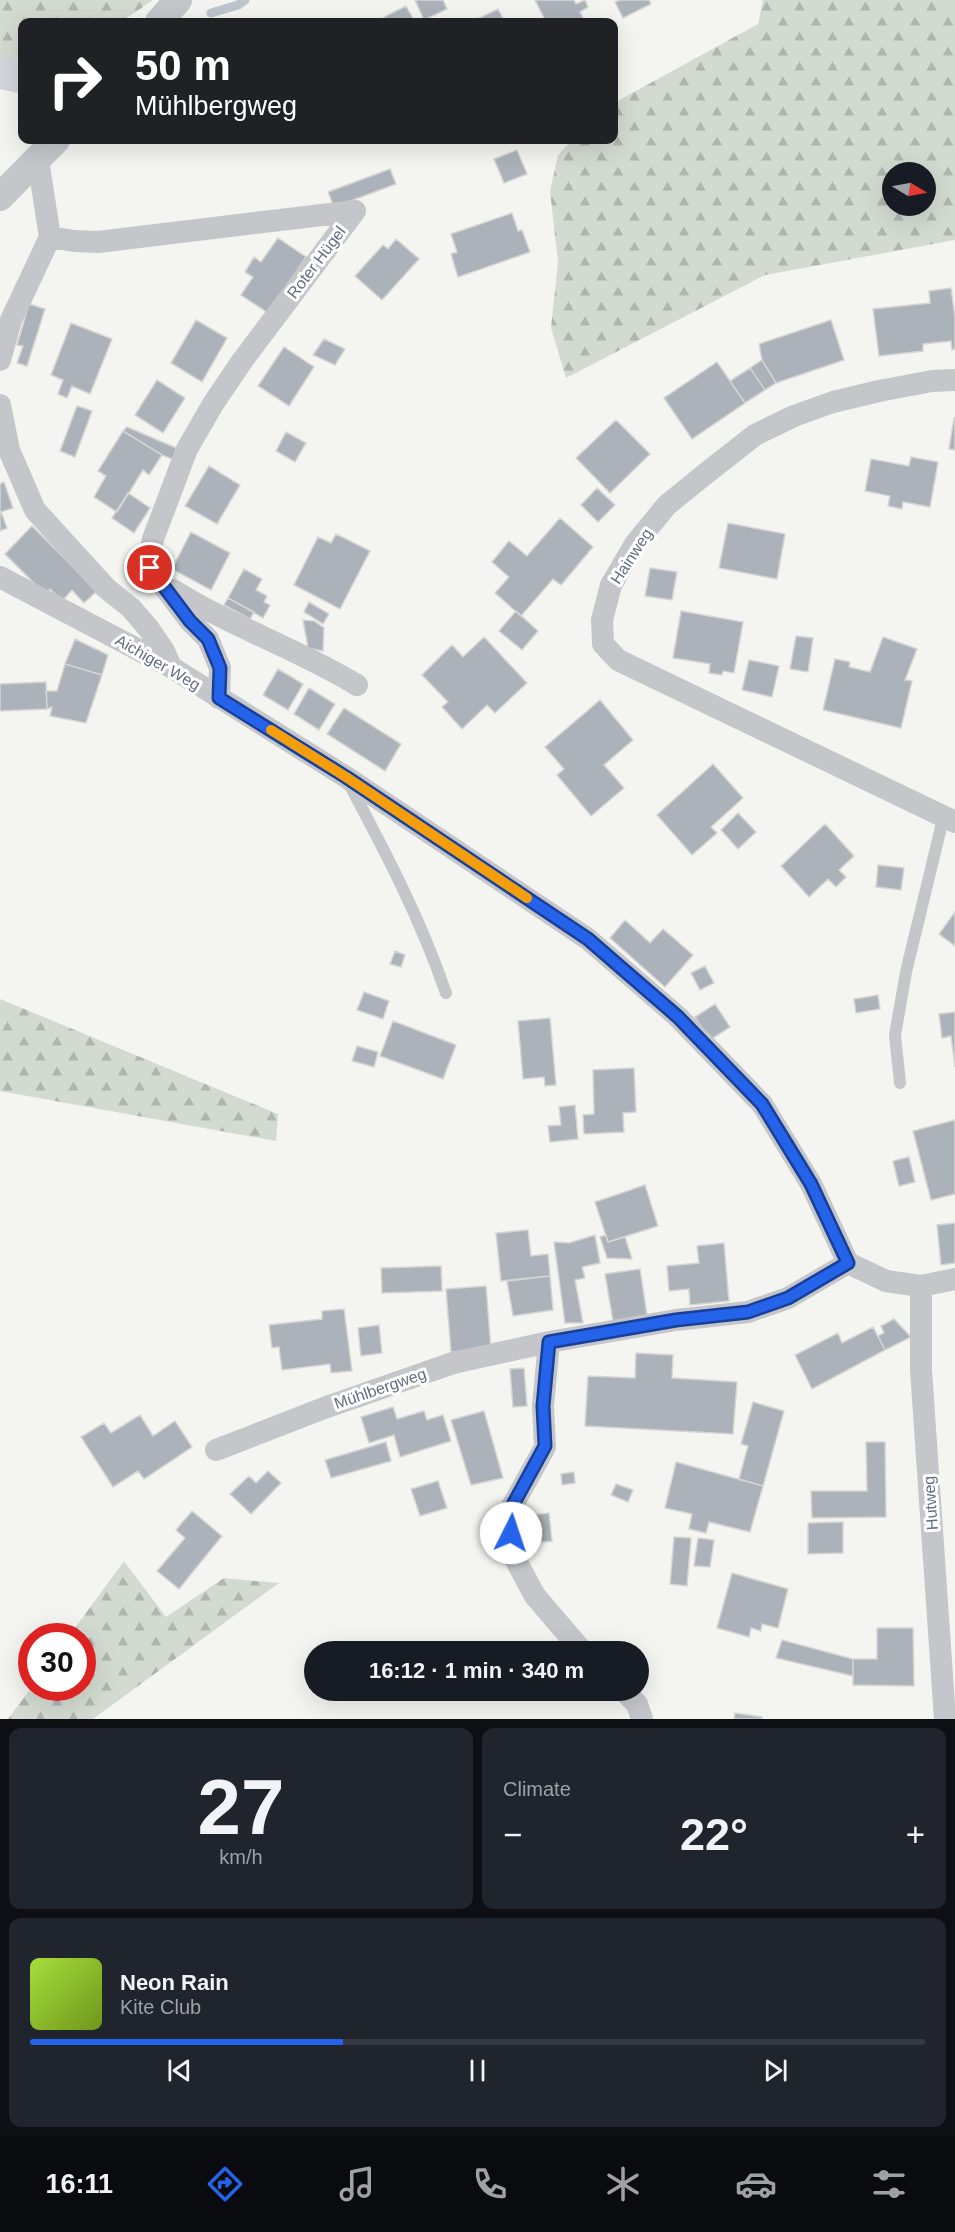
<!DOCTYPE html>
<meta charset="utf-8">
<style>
body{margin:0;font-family:Arial,sans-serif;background:#20242c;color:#f1f3f6;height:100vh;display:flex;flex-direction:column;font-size:22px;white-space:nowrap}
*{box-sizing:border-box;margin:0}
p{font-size:20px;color:#9ea1a6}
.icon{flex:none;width:33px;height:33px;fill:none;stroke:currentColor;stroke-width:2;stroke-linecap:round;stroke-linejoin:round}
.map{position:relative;height:1719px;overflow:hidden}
.details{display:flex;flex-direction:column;gap:9px;padding:9px;background:#0d0f14;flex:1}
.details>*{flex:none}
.banner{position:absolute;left:18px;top:18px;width:600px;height:126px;border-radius:12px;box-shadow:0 6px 24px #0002;background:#202124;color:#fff;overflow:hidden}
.needle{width:39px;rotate:100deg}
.tools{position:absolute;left:882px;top:162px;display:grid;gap:12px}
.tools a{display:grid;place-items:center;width:54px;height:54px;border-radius:50%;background:#171b24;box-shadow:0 6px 24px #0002;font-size:30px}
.speed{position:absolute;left:18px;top:1623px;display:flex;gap:12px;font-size:30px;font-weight:700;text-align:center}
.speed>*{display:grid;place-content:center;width:78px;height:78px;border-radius:50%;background:#171b24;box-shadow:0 6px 24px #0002;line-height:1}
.speed .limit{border:9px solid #d22;background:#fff;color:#111}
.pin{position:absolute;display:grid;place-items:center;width:51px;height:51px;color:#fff;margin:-26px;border:3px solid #fff;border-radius:50%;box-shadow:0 2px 6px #0007}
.me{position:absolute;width:66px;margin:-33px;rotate:4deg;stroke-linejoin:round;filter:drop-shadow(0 0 4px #0008)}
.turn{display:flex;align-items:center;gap:21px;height:126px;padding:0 18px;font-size:27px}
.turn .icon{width:78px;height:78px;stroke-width:2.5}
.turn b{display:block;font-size:42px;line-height:51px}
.big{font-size:45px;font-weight:600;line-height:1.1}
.details .tile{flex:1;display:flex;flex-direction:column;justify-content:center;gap:9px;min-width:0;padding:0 21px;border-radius:12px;background:#20242c}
.details .dial{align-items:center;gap:0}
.dial b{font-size:78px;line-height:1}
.song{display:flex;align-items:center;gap:18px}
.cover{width:72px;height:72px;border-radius:9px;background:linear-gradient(135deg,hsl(80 70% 55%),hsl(80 70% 35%))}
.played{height:6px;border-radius:3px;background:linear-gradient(90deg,#2563eb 35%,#363941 35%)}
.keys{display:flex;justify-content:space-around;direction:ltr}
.heat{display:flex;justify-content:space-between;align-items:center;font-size:33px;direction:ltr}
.details .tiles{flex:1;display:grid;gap:9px;grid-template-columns:1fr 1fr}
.tile:last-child{grid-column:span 2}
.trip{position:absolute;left:304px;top:1641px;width:345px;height:60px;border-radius:30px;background:#171b24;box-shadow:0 6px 24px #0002;font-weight:600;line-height:60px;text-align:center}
.dock{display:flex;height:96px;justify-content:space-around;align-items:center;background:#090b0e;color:#9ea1a6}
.dock .icon{width:42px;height:42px}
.dock .current{color:#2563eb}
.dock b{font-size:27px;color:#f1f3f6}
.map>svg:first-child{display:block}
</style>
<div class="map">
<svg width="955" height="1719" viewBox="0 0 955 1719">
<defs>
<pattern id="forest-firs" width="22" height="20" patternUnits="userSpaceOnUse" patternTransform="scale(1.5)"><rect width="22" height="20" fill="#d3dbd1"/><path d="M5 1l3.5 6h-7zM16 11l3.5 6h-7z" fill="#afb6af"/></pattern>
</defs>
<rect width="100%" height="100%" fill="#f4f4f0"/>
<!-- forest -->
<path fill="url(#forest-firs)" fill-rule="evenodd" d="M0 0H153L121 22H22V58L0 60Z
M763 0H955V240L765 275 566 378 551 328 558 262 550 191 558 155 572 140H614V103L758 24ZM926 172V206H892V172Z
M0 999 278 1114 276 1141 0 1091Z
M124 1561 166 1617 224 1578 279 1583 93 1719H8L32 1687 82 1688V1636H69Z"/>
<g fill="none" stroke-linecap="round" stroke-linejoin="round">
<!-- stream -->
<path stroke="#bec6cd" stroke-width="9" d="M211 13 238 5 245 0"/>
</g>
<!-- building -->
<path fill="#acb2b9" stroke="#d5d5d3" stroke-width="1.5" d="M415 0H443L447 9 424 20Z
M535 0H574L576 4 585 0 588 7 580 12 585 22H546Z
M620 0H649L651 4 623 18 615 2Z
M406 6 415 22H387L384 17Z
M498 9 505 22H471Z
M517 150 527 174 504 183 494 159Z
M390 169 396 184 334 207 328 192Z
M512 213 518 231 522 230 530 252 458 277 451 254 457 252 451 234Z
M278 238 306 257 268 313 241 295 253 277 245 272 254 257 261 262Z
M396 239 419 259 382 300 355 276 383 245 388 249Z
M951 288 955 317V349L952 350 951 341 923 344V351L879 356 873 309 930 303 929 291Z
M29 304 45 309 27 366 17 363 23 346 17 345Z
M196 320 227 338 202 382 171 363Z
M831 320 844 360 776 383 762 360 759 344Z
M71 323 112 339 90 394 72 386 67 398 58 394 63 380 51 375Z
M324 339 345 349 335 365 313 355Z
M284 347 314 367 289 406 258 386Z
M762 360 776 383 765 390 750 368Z
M717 362 745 403 692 439 664 398Z
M750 368 765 390 745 403 730 381Z
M157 380 185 398 163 433 135 415Z
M77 406 92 411 75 457 60 451Z
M954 418H955V450L949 449Z
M616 420 650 454 610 493 576 458Z
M127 427 181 450 177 461 162 455 123 431Z
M123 431 162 455 149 475 143 470 117 512 94 497 106 476 98 471Z
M286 432 306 443 295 462 276 451Z
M911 457 938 462 930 507 903 502 902 509 888 506 890 496 865 491 871 459 909 466Z
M209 466 240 485 217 524 185 506Z
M4 482 13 508 1 512 7 528 0 531V484Z
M597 488 615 505 598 522 581 505Z
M128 493 150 508 134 533 112 518Z
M560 518 593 547 561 585 553 579 521 616 495 593 509 577 492 562 509 541 527 556Z
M728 523 785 534 777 579 719 568Z
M32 526 97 591 84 603 72 590 62 601 50 589 45 594 5 554Z
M191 532 230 553 211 590 172 569Z
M336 534 370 551 340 609 294 585 318 537 331 543Z
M650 568 677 572 672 600 645 596Z
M244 569 262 579 256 590 267 596 264 602 270 605 263 618 228 598Z
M228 598 254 612 250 619 224 605Z
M309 602 329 614 323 624 304 612Z
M516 611 538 631 522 650 499 631Z
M681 611 743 622 734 673 723 671 722 675 709 673 710 664 673 658Z
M303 620 314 621 324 628 323 651 308 648Z
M796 636 813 638 808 672 790 669Z
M484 637 527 683 495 713 487 705 462 729 442 707 448 702 422 675 452 645 463 657Z
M883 637 917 649 905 680 912 681 901 728 823 710 835 659 850 662 849 667 870 672Z
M75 639 108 655 102 675 65 664Z
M749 660 779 666 772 697 742 690Z
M65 664 102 675 86 723 50 716 52 707 47 709 46 691H57Z
M278 669 303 684 288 710 263 695Z
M46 682 47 709 0 711V684Z
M309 688 335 704 319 730 294 714Z
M600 700 633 740 604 765 624 788 591 816 557 775 564 769 545 747Z
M344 708 401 744 385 771 327 734Z
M713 764 743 798 711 827 717 833 692 855 657 815Z
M738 813 756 832 738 849 721 830Z
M825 824 854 856 839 870 846 877 836 887 828 879 809 897 781 866Z
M878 865 904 868 901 890 876 887Z
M955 912V946L939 934Z
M625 920 650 943 663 929 693 955 665 987 610 938Z
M395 951 405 955 401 967 390 964Z
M705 966 714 983 700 990 691 973Z
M364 992 389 1001 383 1019 357 1010Z
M878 995 880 1009 856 1013 854 999Z
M715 1004 730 1027 710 1040 695 1017Z
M955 1012V1067L951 1036 942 1038 939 1014Z
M550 1018 556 1085 545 1086 544 1077 523 1079 518 1021Z
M393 1021 456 1045 443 1079 380 1056Z
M357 1046 378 1052 374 1067 352 1061Z
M634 1068 636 1112 623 1113 624 1132 584 1134 583 1115 594 1114 593 1070Z
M575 1105 578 1139 550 1142 548 1126 561 1125 559 1107Z
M955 1120V1194L931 1200 913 1131Z
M909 1157 915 1182 899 1186 893 1161Z
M645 1185 658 1226 608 1242 595 1202Z
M955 1223V1263L941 1265 937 1225Z
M528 1230 531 1256 548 1254 550 1276 501 1281 496 1233Z
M595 1235 600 1263 582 1267 585 1278 575 1280 583 1323H565L554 1242 569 1243Z
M606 1235 608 1242 625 1237 632 1259 607 1258 600 1237Z
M724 1243 729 1301 690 1305 689 1289 669 1291 667 1266 699 1263 697 1246Z
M441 1266 442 1291 382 1293 381 1268Z
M640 1269 647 1315 613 1321 605 1274Z
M550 1276 553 1310 513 1316 507 1281Z
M486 1286 491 1349 451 1352 446 1289Z
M344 1309 352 1371 331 1373 330 1364 282 1370 279 1347 272 1348 269 1325 322 1319V1311Z
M894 1319 911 1337 885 1350 878 1336 884 1333 881 1326Z
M379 1325 382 1353 361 1356 358 1328Z
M873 1327 885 1350 812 1389 795 1355 838 1333 842 1343Z
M636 1353 673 1355 672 1378 737 1382 733 1434 585 1426 588 1376 635 1378Z
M524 1368 527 1406 513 1407 510 1369Z
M753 1402 784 1411 763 1486 739 1479 748 1446 741 1444Z
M393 1407 397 1419 424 1411 427 1420 443 1415 451 1441 400 1457 394 1435 369 1443 361 1417Z
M484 1411 503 1478 471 1485 451 1420Z
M140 1415 153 1436 175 1421 192 1447 144 1479 138 1471 113 1487 81 1437 104 1423 111 1433Z
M386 1442 391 1461 331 1478 325 1460Z
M866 1442H885L886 1517 812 1518 811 1491H867Z
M676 1462 763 1486 750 1532 709 1522 706 1533 689 1529 692 1514 665 1508Z
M268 1471 281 1483 251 1514 230 1494 249 1476 256 1483Z
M574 1472 575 1483 562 1485 561 1474Z
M438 1481 447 1508 420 1516 411 1489Z
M616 1484 633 1490 628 1502 611 1495Z
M192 1511 222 1536 179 1589 157 1571 185 1538 176 1530Z
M549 1513 552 1541 524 1544 521 1516Z
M843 1522V1553L808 1554V1523Z
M674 1537 691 1538 687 1586 670 1584Z
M698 1538 714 1540 710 1567 694 1566Z
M732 1573 788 1589 778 1628 762 1624 761 1631 751 1628 749 1637 717 1628Z
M877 1628H913L914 1686 853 1685V1659H877Z
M782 1640 853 1659V1676L776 1658Z
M735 1713 762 1717V1719H734Z"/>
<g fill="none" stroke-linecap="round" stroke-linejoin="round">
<!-- service -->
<path stroke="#c4c6ca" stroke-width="12" d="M349 784C386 853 420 918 446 993
M900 1083 895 1035 906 972 944 815"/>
<!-- minor -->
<path stroke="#c4c6ca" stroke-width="22" d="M50 237 74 241 98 242 355 211
M0 360 11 320 50 237 38 160
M955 380 932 381 879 391 833 402 794 416 755 435 709 471 667 505 635 544 611 585 602 620 603 644 618 660 955 822
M0 405 9 450 35 510 106 588 131 608 149 629 164 651 171 667
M0 577 171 667 346 777 588 939 678 1017 762 1104 811 1184 848 1263 886 1281 921 1286 955 1279
M173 590C232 627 298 649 357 685
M219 698 220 668 208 639 190 621 150 568 149 556 153 539 187 449 213 404 242 361 355 211
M921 1286V1370L945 1719
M549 1342 543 1406 545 1447 509 1512 513 1555 535 1596 583 1652
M216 1450 324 1408 453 1363 549 1342 676 1320 748 1312 788 1298 848 1263
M623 1690 637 1704 642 1719"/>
<!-- tertiary -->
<path stroke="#c4c6ca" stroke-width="28" d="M159 22 178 0
M0 197 56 140"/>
<!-- trunk -->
<path stroke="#d3d6dc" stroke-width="33" d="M0 72 22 77"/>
</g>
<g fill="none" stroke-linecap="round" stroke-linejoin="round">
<!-- route casing -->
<g stroke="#184099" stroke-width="15">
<path id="route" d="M150 568 190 621 208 639 220 668 219 698 346 777 588 939 678 1017 762 1104 811 1184 848 1263 788 1298 748 1312 676 1320 549 1342 543 1406 545 1446 509 1512 511 1533"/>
</g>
<!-- route -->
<use href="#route" stroke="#2563eb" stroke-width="10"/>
<!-- slow -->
<path stroke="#f59e0b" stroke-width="10" d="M271 730 346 777 527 898"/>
</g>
<g text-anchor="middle" stroke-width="6" stroke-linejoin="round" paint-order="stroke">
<!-- street labels -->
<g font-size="16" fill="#626e82" stroke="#fff">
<text transform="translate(316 262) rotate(-53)" y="6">Roter Hügel</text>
<text transform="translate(631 556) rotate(-57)" y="6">Hainweg</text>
<text transform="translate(158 662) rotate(30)" y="6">Aichiger Weg</text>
<text transform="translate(380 1388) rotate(-19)" y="6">Mühlbergweg</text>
<text transform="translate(930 1503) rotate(-94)" y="6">Hutweg</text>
</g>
</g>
</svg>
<div class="tools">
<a><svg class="needle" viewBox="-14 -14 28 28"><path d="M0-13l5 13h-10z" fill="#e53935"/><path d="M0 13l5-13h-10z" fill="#9ea1a6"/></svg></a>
</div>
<div class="speed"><div class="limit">30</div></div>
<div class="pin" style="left:150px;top:568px;background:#d93025"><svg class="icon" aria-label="arrive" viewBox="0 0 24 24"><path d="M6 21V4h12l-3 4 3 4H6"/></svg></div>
<svg class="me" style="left:511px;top:1533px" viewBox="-20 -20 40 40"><circle r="19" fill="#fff"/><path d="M0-13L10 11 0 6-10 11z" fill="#2563eb"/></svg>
<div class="trip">16:12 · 1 min · 340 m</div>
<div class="banner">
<div class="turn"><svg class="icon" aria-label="right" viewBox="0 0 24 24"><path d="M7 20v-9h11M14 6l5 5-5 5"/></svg><div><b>50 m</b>Mühlbergweg</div></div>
</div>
</div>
<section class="details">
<div class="tiles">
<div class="tile dial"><b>27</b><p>km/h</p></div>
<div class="tile"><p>Climate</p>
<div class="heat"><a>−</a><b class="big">22°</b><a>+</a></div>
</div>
<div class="tile">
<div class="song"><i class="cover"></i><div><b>Neon Rain</b><p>Kite Club</p></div></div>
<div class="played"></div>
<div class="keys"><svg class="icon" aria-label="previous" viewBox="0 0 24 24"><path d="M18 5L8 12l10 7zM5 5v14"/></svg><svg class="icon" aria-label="pause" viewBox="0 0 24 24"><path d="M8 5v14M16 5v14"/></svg><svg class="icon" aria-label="next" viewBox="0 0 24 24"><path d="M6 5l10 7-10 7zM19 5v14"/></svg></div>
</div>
</div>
</section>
<nav class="dock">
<b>16:11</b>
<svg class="icon current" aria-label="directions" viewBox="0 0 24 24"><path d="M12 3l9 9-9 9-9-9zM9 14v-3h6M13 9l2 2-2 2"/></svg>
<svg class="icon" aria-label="music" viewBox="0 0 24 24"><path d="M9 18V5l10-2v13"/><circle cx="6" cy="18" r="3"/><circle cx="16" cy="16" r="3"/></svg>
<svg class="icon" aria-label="phone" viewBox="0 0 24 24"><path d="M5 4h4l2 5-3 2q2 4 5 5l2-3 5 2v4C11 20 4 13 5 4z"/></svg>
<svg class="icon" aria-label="climate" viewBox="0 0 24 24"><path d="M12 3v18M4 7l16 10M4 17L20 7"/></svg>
<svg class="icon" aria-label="car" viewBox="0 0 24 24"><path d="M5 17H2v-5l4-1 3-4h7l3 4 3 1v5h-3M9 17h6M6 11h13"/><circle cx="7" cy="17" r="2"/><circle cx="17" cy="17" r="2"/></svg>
<svg class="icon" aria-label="filters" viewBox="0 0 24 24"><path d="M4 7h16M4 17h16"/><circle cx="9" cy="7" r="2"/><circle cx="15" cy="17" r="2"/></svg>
</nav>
